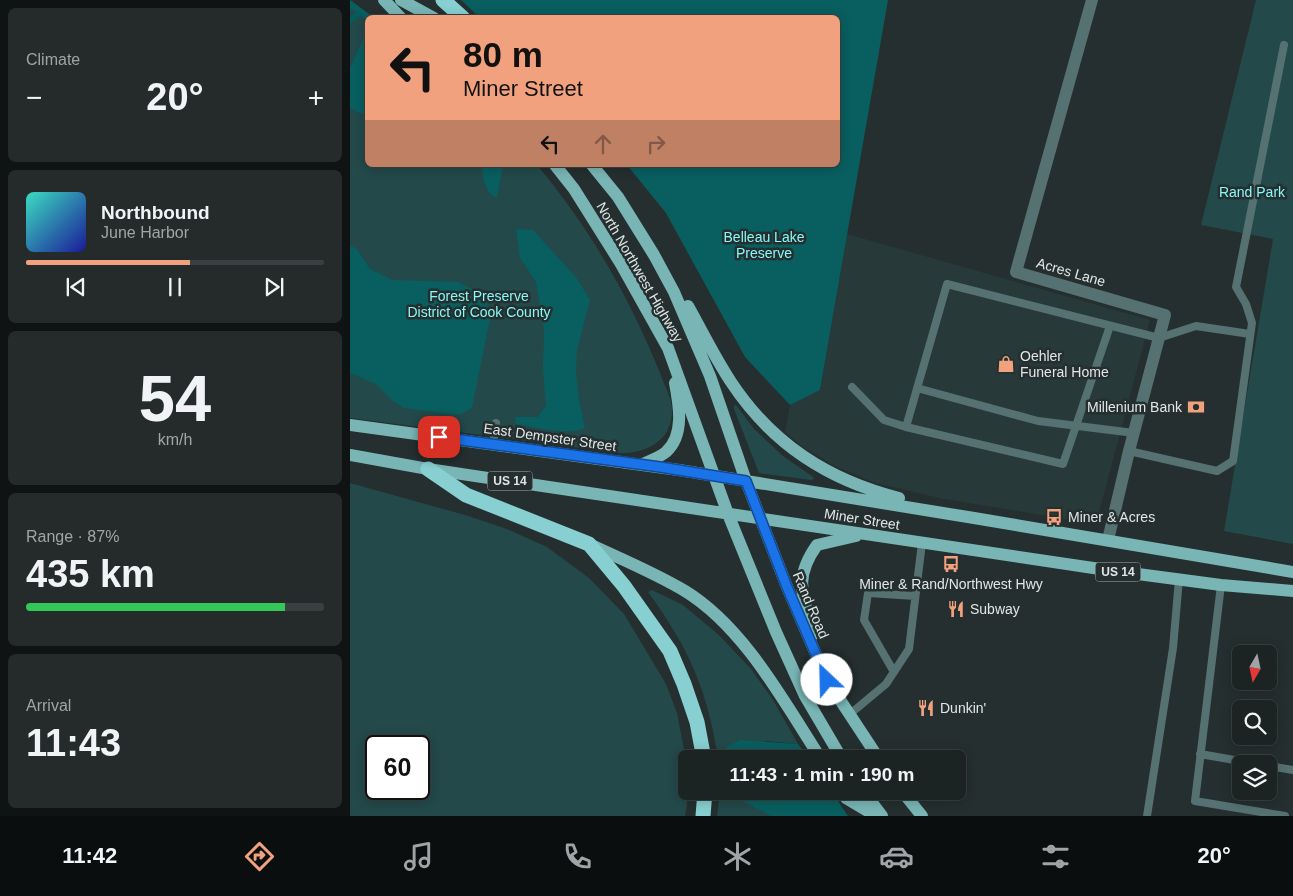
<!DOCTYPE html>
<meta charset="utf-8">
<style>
body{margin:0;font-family:Helvetica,sans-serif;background:#252b2b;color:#f1f3f6;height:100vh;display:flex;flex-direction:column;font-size:19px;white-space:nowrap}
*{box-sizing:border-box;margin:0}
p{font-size:16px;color:#a0a4a6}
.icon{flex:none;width:28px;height:28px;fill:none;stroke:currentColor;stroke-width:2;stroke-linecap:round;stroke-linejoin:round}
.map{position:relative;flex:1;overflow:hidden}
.panel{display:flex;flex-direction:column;gap:8px;padding:8px;background:#0f1313;width:350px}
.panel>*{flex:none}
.banner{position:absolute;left:15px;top:15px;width:475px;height:152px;border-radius:8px;box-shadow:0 2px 12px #0003,0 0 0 1px #3a4041;background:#f1a17d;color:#111;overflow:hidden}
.needle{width:32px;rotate:189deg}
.controls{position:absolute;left:882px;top:645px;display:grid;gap:10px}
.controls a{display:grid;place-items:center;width:45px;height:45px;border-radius:8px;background:#1c2323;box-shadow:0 2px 12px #0003,0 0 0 1px #3a4041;font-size:25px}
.speed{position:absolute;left:15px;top:735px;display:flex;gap:10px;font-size:25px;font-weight:700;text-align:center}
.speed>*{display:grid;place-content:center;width:65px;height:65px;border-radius:50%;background:#1c2323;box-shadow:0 2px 12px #0003,0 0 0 1px #3a4041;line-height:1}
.speed .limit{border:2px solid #111;border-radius:8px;background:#fff;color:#111}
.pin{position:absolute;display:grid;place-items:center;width:42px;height:42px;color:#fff;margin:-21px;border-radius:10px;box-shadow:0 2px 8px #0006}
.me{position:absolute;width:55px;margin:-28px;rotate:336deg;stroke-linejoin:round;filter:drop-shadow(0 0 4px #0008)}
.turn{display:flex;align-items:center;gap:18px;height:105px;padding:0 15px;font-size:22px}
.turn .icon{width:65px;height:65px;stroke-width:2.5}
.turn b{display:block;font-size:35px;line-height:42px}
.lanes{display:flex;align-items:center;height:48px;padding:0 15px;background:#0003;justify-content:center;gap:25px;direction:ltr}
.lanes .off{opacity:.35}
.big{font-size:38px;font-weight:600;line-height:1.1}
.panel .widget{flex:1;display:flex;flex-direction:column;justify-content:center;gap:8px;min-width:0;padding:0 18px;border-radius:8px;background:#252b2b}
.panel .dial{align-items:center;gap:0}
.dial b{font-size:65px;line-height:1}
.song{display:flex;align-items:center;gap:15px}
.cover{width:60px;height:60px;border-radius:8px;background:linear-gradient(135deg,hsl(170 70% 55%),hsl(240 70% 35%))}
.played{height:5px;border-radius:2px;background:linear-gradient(90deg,#f1a17d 55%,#3a4041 55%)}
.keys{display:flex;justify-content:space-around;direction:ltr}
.heat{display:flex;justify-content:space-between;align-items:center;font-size:28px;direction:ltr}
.charge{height:8px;border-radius:4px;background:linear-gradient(90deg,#34c759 87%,#3a4041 0)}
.trip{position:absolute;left:328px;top:750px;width:288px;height:50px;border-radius:8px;background:#1c2323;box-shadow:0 2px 12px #0003,0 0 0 1px #3a4041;font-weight:600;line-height:50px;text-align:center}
.menu{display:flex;height:80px;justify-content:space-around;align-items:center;background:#0b0e0e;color:#a0a4a6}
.menu .icon{width:35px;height:35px}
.menu .on{color:#f1a17d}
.menu b{font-size:22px;color:#f1f3f6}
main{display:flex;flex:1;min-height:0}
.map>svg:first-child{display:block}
</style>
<main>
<section class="panel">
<div class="widget"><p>Climate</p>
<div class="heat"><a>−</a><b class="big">20°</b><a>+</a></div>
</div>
<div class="widget">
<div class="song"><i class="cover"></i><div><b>Northbound</b><p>June Harbor</p></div></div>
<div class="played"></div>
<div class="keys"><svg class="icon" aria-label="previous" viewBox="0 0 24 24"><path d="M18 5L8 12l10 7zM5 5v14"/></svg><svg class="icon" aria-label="pause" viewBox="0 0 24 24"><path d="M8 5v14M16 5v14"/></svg><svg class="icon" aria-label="next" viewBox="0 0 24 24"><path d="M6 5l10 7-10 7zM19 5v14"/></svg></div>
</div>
<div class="widget dial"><b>54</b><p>km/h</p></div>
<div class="widget"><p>Range · 87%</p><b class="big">435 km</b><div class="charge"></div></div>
<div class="widget"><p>Arrival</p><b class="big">11:43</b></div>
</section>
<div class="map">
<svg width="943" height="816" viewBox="0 0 943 816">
<rect width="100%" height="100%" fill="#252f2f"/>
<!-- built -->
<path fill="#273939" d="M497 234 800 320 746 524 594 499 525 483 485 466 450 445 435 432 445 379 470 390Z"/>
<!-- green -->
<path fill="#23494a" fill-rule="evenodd" d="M0 0 23 17 18 18V165H187C239 227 280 298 310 373 314 385 323 400 322 413 321 442 294 454 269 453L0 418Z
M906 0H943V544L874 531 923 239 851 225Z
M384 405 387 406 404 429 433 456 463 477 464 479 461 480 409 473 384 409Z
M0 483 115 515 157 529 197 547 239 578 274 614 316 684 327 713 335 754 337 805 335 816H0ZM69 746V789H26V746Z
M302 590 333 605 369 635 401 669 423 700 448 744 415 741 432 759H368C358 691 339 648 298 592Z
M370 791H464L489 816H367Z"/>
<!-- forest -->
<path fill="#095e5f" d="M0 0 23 17 18 18 17 116 0 108V68L16 33 17 20 2 9 0 10Z
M111 0H538L470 390 440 405 395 357 316 213 277 165H488V18H130Z
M132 165H153L147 198C134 192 133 178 132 165Z
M166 229 183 230 226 277 240 300 227 351 226 372 229 400 235 428C220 436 183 427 166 424L165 417H188L196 405 193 371 194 330 186 282 170 258Z
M0 246 6 248 20 269 43 280 108 282 136 296 140 319 122 408 109 415 54 408 42 400 26 384 0 373Z
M390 740 448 744 459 759H378L376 747Z
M382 791H481L498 816H421L382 795Z"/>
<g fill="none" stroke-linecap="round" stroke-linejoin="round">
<!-- stream -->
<path stroke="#045c5d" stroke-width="5.5" d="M0 20 9 14"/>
<!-- lane -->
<path stroke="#557171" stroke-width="8" d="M760 326 713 464 556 427 597 284 809 338 846 326 900 334
M502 387 534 420 556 427
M567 388 688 421 784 433
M143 444 146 423
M779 451 867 471 883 461 902 323 896 304 886 287 934 45
M871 585 845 801 935 816
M544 672 514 620 518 593 565 596
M500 714 536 684 559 649 572 543
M850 754 907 764
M919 766 943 770
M797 816 823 648 829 579"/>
<!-- street -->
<path stroke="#557171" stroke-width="12" d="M742 0 666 272 815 315 779 451 758 540"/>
<!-- primary -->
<path stroke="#79b5b5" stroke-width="12" d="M34 0 51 18
M51 0 84 18
M205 165 224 189 271 264 318 348 378 514 426 632 455 696 492 759
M242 165 268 197 304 255 324 292 360 376 396 481 437 587 477 680 529 759
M338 306C352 331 365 358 381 382 422 444 478 480 549 498
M0 425 329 470 624 518 943 572
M0 455 78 469 750 569 871 585 943 591
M291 465C299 461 310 457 316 452 335 435 329 404 325 383
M239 544C271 559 305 573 335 591 394 627 434 702 471 759
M464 634C454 597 442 580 467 545L506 536
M492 791 496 798 526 816
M513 791 532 816
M552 791 572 816"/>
<!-- highway -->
<path stroke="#87cfd0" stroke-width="15" d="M93 0 113 18
M78 469 116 495 239 544 274 586 320 651 334 684 347 722 354 759
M353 816 355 791"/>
</g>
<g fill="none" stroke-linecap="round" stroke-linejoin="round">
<!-- route casing -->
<g stroke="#114b97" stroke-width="12">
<path id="route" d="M89 437 310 467 396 481 437 587 477 680"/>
</g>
<!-- route -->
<use href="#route" stroke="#1a73e8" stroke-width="9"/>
</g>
<!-- icons -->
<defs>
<g id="shop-bare" transform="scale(1.35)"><path d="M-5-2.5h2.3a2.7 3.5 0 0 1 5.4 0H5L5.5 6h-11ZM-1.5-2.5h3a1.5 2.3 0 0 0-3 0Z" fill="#f1a17d" stroke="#252f2f" stroke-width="2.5" paint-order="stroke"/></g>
<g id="bank-bare" transform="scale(1.35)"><path d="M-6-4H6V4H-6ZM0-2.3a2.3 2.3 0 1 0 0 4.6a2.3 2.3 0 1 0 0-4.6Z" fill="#f1a17d" stroke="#252f2f" stroke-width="2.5" paint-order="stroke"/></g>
<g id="bus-bare" transform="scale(1.35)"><path d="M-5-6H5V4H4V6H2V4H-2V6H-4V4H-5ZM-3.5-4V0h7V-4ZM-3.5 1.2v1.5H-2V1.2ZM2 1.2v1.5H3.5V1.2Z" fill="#f1a17d" stroke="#252f2f" stroke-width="2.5" paint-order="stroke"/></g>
<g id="restaurant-bare" transform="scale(1.35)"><path d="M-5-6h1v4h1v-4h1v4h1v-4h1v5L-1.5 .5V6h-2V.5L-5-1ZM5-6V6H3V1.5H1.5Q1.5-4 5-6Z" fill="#f1a17d" stroke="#252f2f" stroke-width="2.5" paint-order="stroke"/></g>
</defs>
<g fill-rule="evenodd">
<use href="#shop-bare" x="656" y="364"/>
<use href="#bank-bare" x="846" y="407"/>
<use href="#bus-bare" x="704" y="517"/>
<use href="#bus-bare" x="601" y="564"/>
<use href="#restaurant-bare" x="606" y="609"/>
<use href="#restaurant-bare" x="576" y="708"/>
</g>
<g text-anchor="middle" stroke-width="5" stroke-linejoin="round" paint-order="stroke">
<!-- shield labels -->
<g fill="#252f2f" stroke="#a8afaf" stroke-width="1">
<rect x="137.5" y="471.5" width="45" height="19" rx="4"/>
<rect x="745.5" y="562.5" width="45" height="19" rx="4"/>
</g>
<g font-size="12" font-weight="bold" fill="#e0e6e6">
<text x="160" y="485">US 14</text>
<text x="768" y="576">US 14</text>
</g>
<!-- park labels -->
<g font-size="14" fill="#88f7f8" stroke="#252f2f">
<text x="902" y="197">Rand Park</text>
<text x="414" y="242">Belleau Lake<tspan x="414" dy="16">Preserve</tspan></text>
<text x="129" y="301">Forest Preserve<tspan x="129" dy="16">District of Cook County</tspan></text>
</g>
<!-- street labels -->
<g font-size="14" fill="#e0e6e6" stroke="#252f2f">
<text transform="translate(290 272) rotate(60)" y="5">North Northwest Highway</text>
<text transform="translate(721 272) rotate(16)" y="5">Acres Lane</text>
<text transform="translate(200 437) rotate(8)" y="5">East Dempster Street</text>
<text transform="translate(512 519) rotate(9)" y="5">Miner Street</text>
<text transform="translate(461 605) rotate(67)" y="5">Rand Road</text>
</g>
<!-- poi labels -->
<g font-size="14" fill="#e0e6e6" stroke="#252f2f" text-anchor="start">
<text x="670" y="361">Oehler<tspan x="670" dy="16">Funeral Home</tspan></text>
<text x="832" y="412" text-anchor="end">Millenium Bank</text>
<text x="718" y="522">Miner &amp; Acres</text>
<text x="601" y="589" text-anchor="middle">Miner &amp; Rand/Northwest Hwy</text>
<text x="620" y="614">Subway</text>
<text x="590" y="713">Dunkin'</text>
</g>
</g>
</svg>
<div class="controls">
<a><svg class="needle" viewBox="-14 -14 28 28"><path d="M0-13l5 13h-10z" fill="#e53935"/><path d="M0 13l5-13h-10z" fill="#a0a4a6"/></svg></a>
<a><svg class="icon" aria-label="search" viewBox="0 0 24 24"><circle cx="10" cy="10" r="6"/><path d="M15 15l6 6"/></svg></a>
<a><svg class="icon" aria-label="layers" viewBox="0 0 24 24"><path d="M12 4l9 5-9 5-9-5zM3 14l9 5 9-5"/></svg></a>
</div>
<div class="speed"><div class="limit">60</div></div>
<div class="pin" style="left:89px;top:437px;background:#d93025"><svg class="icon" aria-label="arrive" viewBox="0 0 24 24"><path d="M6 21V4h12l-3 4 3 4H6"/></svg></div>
<svg class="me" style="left:477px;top:680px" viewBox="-20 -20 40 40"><circle r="19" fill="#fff"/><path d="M0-13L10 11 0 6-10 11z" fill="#1a73e8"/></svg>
<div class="trip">11:43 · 1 min · 190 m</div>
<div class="banner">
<div class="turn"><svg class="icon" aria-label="left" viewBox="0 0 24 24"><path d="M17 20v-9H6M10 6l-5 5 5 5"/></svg><div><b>80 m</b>Miner Street</div></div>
<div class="lanes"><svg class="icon" aria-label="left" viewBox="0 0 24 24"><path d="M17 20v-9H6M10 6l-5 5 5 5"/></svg><svg class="icon off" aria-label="ahead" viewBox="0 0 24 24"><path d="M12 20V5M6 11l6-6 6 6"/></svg><svg class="icon off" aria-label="right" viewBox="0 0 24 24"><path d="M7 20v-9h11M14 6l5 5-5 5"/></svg></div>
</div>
</div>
</main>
<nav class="menu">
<b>11:42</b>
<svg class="icon on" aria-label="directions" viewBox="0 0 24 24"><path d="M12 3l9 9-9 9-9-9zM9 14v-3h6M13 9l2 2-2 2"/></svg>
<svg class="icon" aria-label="music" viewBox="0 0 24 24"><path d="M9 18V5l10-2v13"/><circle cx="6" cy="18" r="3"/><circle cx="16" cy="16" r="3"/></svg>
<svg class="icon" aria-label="phone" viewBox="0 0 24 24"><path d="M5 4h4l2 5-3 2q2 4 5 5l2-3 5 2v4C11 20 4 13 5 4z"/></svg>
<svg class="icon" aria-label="climate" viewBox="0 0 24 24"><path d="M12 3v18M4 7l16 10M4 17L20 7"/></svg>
<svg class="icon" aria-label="car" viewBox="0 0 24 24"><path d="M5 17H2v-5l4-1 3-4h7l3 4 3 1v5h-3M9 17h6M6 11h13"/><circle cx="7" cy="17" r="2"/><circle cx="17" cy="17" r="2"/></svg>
<svg class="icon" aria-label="filters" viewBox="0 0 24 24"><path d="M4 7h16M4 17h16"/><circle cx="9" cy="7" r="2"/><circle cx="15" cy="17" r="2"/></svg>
<b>20°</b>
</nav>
